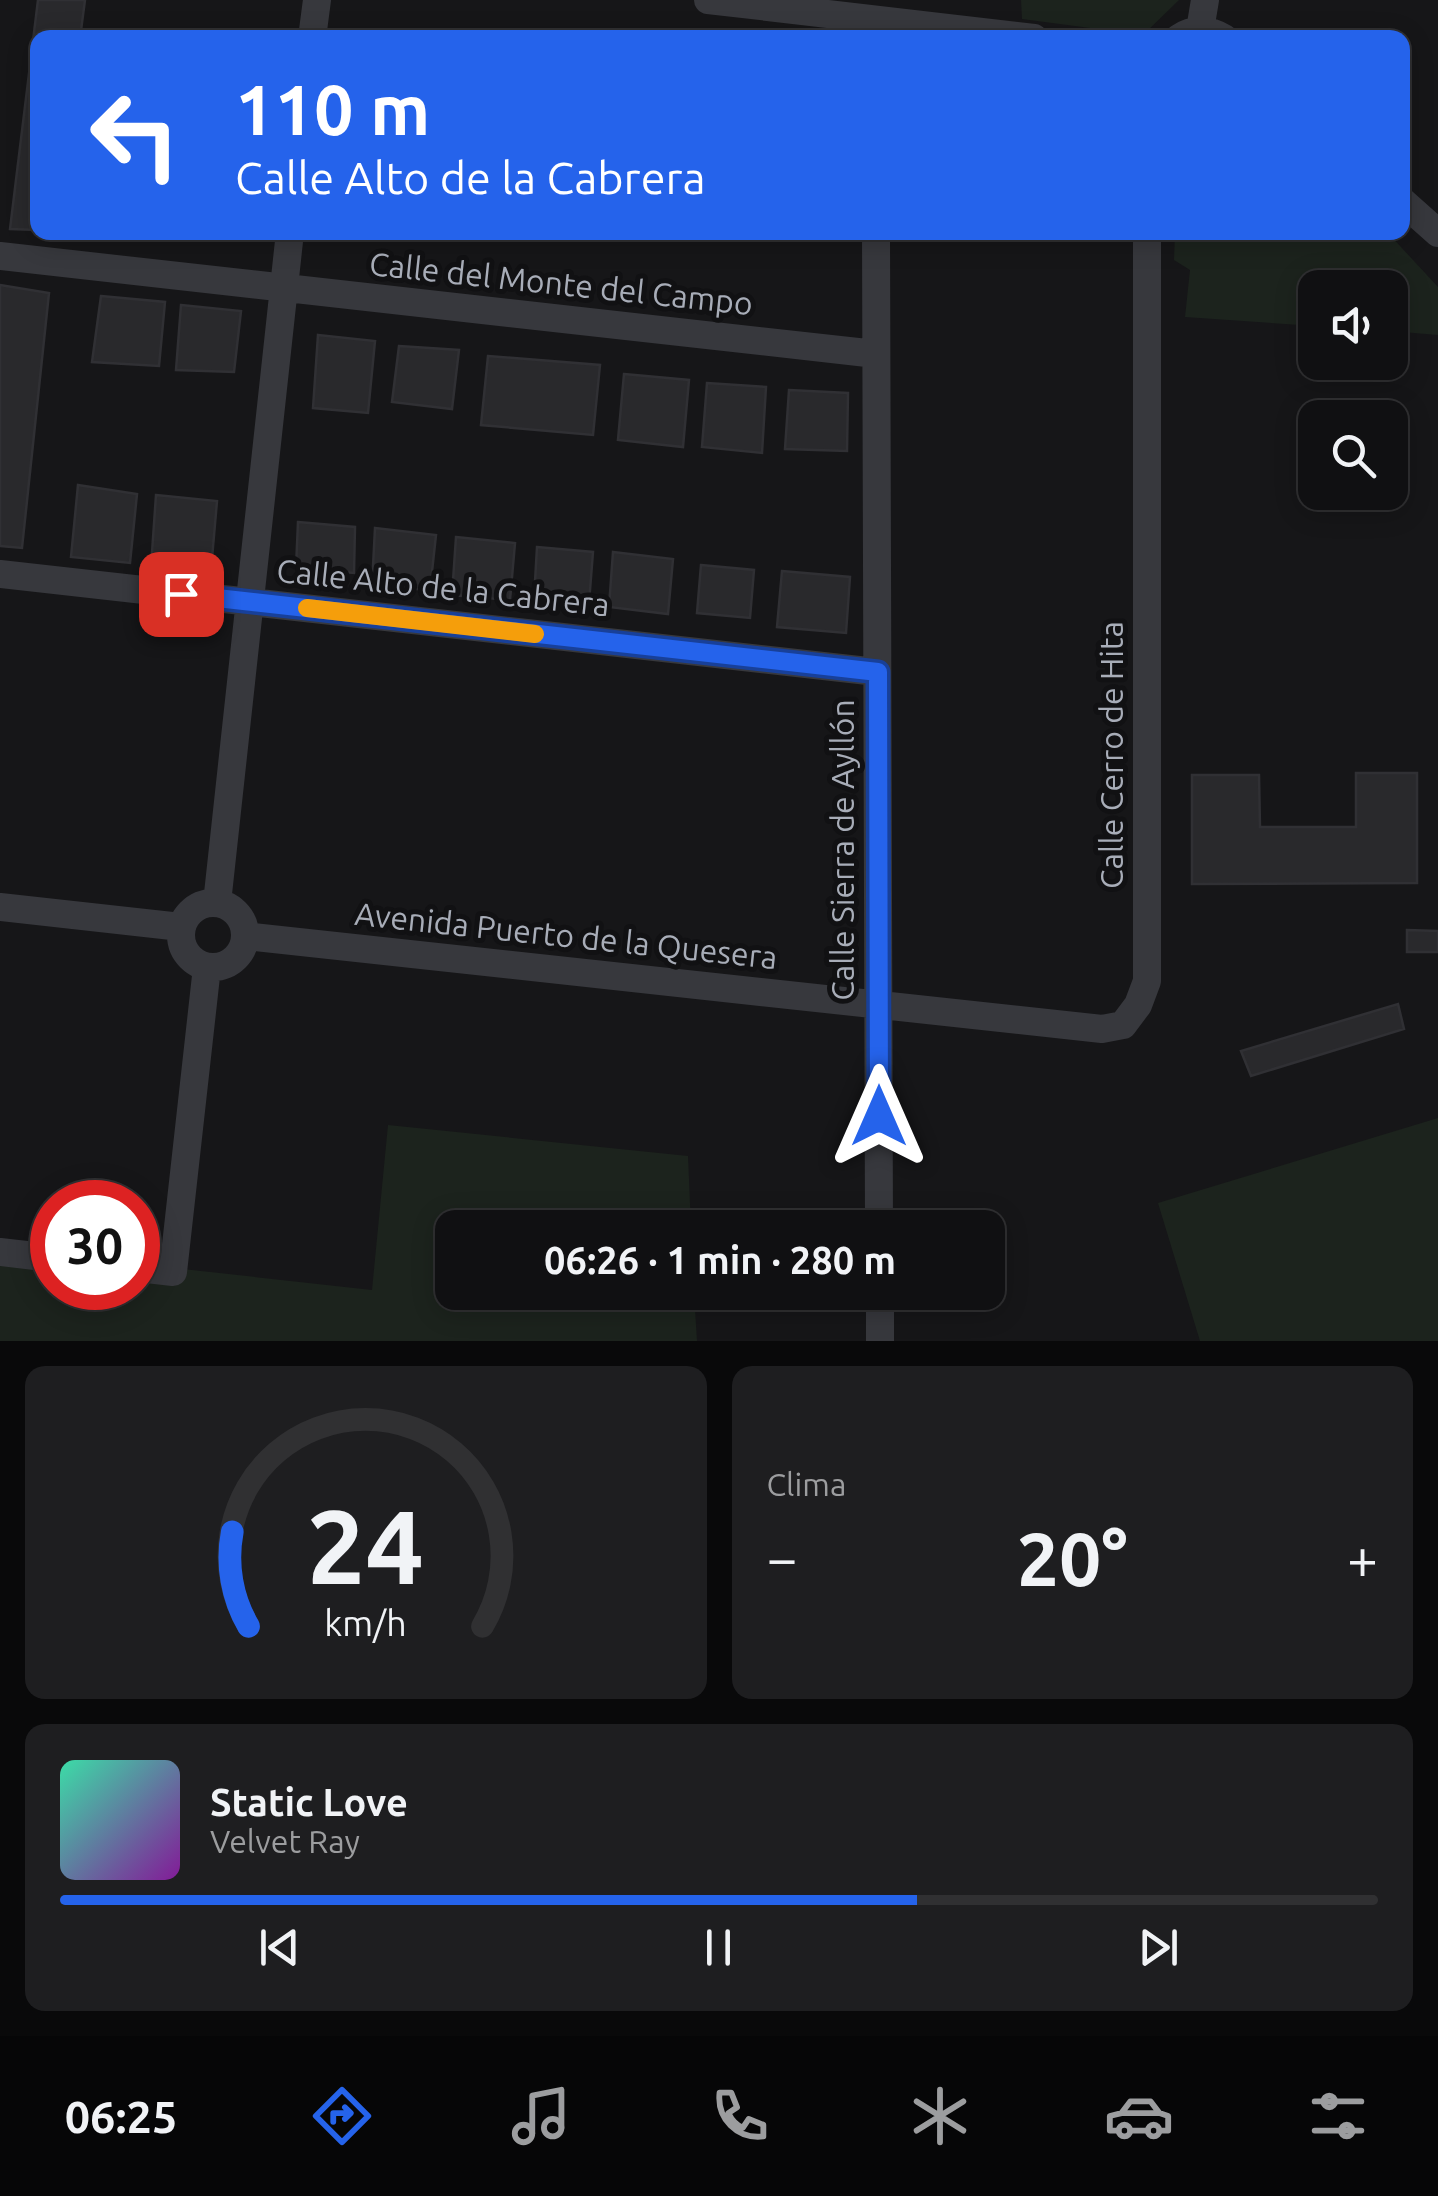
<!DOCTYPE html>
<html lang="es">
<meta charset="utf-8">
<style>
body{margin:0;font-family:Ubuntu,sans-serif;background:#1e1e20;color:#f1f3f6;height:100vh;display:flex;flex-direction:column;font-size:38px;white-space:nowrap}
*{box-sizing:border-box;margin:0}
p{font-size:32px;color:#9c9d9f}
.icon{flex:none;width:55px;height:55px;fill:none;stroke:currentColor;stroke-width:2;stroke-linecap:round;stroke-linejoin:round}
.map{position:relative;height:1341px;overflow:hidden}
.sheet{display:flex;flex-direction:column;gap:25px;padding:25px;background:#09090a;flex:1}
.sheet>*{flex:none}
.top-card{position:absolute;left:30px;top:30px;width:1380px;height:210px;border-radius:20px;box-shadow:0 5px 25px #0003,0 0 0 2px #303032;background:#2563eb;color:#fff;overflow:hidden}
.tools{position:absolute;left:1298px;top:270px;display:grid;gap:20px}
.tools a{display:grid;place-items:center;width:110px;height:110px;border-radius:20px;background:#101012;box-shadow:0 5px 25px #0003,0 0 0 2px #303032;font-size:50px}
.speed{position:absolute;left:30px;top:1180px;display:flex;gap:20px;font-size:50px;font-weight:700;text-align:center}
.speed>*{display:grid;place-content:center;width:130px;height:130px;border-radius:50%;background:#101012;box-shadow:0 5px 25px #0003,0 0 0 2px #303032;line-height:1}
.speed .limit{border:15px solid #d22;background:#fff;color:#111}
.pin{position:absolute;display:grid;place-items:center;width:85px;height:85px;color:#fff;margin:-42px;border-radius:20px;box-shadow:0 5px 15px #0006}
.me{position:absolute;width:110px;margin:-55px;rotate:0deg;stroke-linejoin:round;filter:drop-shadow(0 0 8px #0008)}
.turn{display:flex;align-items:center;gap:35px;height:210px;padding:0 40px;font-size:45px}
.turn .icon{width:130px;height:130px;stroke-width:2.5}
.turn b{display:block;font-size:70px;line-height:85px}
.big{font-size:75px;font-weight:600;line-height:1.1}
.sheet .tile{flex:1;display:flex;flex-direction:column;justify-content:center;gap:15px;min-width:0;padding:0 35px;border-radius:20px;background:#1e1e20}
.sheet .dial{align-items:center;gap:0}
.dial svg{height:260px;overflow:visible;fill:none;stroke:#303032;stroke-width:7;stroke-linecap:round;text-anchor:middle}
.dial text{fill:#f1f3f6;stroke:none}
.song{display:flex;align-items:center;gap:30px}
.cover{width:120px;height:120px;border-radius:15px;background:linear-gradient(135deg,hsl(160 70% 55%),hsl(290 70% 35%))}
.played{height:10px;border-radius:5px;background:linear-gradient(90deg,#2563eb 65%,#303032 65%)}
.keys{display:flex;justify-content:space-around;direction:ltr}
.heat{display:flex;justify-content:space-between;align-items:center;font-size:55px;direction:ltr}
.sheet .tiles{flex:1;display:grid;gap:25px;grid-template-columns:1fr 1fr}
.tile:last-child{grid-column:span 2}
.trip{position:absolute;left:435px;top:1210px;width:570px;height:100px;border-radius:20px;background:#101012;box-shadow:0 5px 25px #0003,0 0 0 2px #303032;font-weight:600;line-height:100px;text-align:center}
.dock{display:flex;height:160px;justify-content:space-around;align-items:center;background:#060607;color:#9c9d9f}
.dock .icon{width:70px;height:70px}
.dock .active{color:#2563eb}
.dock b{font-size:45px;color:#f1f3f6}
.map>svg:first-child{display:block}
</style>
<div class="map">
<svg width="1438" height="1341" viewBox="0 0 1438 1341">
<rect width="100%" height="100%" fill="#161618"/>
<!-- green -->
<path fill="#1c231d" d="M1021 0H1179L1143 35 1022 19Z
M1175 233H1388L1438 287V335L1390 331V288H1315V326L1185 317 1190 270 1174 260Z
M1438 1118V1341H1200L1158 1203Z
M388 1125 688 1156 691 1227 452 1228V1292L694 1293 697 1341H0V1248L52 1254V1288H138V1264L372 1290Z"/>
<!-- building -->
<path fill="#29292c" stroke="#303034" stroke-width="2.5" d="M38 0H85L80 38H38V230L10 229Z
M0 285 49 293 22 548 0 546Z
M101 296 165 302 159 366 92 362Z
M181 305 241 311 234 372 176 370Z
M318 335 375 341 368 413 313 408Z
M399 346 459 350 452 409 392 402Z
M488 356 600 365 593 435 481 425Z
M624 374 689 380 683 447 618 440Z
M707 383 766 387 762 453 702 447Z
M789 390 848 393 847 451 785 449Z
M78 485 137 494 130 563 71 557Z
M156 495 217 501 211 570 151 567Z
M298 522 355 527 354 573 296 568Z
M375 528 436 535 430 590 372 586Z
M456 537 515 543 510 600 452 595Z
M537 547 593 552 589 603 534 599Z
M613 552 673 559 668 614 609 607Z
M701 565 754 570 750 618 697 613Z
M782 571 850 577 846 633 777 627Z
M1356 773H1417V883L1192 884V775H1259L1260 827H1356Z
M1407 930 1438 931V952H1407Z
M1398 1004 1404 1029 1251 1076 1241 1051Z"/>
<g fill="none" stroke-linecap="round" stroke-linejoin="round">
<!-- minor -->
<path stroke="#37383d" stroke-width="28" d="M708 0 1034 38
M1200 30 1205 0
M312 38 317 0
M1179 38C1193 28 1210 29 1224 38
M1402 201 1438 233
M876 232 879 1228
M0 256 876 354
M0 574 877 672
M217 903 290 232
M181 935a32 32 0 1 1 64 0a32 32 0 1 1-64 0Z
M0 907 181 927
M245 936 1102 1029 1123 1025 1138 1005 1147 981V232
M0 1252 52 1258
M138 1268 173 1272 207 967
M880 1292V1341"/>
</g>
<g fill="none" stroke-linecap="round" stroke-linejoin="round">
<!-- route casing -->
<g stroke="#184099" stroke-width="25">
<path id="route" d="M181 594 878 672 879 1116"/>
</g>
<!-- route -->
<use href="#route" stroke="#2563eb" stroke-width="18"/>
<!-- slow -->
<path stroke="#f59e0b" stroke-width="18" d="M307 608 535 634"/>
</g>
<g text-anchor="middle" stroke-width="10" stroke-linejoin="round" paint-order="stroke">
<!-- street labels -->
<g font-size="32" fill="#a8adb8" stroke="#111113">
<text transform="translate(561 284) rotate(6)" y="11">Calle del Monte del Campo</text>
<text transform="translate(443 588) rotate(6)" y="11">Calle Alto de la Cabrera</text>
<text transform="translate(1112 755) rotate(-90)" y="11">Calle Cerro de Hita</text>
<text transform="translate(843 850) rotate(-90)" y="11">Calle Sierra de Ayllón</text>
<text transform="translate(566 936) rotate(6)" y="11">Avenida Puerto de la Quesera</text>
</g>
</g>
</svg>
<div class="tools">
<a><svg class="icon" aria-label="sound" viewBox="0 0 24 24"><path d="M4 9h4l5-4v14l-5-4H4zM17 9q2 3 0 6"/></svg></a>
<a><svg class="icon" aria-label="search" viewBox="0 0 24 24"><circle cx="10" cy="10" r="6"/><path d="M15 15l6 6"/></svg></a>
</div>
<div class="speed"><div class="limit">30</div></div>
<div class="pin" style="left:181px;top:594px;background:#d93025"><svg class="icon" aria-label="arrive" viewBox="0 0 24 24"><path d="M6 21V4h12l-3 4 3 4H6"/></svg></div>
<svg class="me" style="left:879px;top:1116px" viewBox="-20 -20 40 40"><path d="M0-17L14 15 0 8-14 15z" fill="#2563eb" stroke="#fff" stroke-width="4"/></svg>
<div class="trip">06:26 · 1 min · 280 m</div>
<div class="top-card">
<div class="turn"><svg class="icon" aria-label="left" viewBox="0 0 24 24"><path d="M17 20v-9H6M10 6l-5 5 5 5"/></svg><div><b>110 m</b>Calle Alto de la Cabrera</div></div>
</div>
</div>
<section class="sheet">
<div class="tiles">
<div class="tile dial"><svg viewBox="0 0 100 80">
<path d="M14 69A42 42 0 1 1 86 69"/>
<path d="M14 69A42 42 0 0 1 9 40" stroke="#2563eb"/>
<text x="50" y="56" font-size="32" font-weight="700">24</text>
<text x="50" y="72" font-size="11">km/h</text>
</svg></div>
<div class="tile"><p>Clima</p>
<div class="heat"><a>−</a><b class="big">20°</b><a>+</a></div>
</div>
<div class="tile">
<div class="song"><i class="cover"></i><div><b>Static Love</b><p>Velvet Ray</p></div></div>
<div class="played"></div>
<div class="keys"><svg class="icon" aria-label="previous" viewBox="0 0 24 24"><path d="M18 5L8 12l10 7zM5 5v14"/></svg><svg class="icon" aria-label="pause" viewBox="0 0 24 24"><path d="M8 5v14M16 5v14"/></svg><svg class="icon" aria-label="next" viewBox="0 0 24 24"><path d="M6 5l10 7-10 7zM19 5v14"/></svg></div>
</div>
</div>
</section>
<nav class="dock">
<b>06:25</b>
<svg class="icon active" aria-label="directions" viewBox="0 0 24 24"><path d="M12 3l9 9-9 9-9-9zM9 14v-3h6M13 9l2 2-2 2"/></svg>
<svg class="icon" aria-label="music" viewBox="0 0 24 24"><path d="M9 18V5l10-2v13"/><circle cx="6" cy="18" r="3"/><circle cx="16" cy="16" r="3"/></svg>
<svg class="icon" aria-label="phone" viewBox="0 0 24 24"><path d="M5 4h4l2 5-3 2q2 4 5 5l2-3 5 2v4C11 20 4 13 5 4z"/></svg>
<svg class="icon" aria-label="climate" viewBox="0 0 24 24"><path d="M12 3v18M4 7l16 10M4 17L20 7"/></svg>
<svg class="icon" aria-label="car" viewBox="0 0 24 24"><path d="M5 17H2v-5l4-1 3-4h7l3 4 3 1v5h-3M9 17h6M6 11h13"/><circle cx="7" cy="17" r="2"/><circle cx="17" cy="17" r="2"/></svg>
<svg class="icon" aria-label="filters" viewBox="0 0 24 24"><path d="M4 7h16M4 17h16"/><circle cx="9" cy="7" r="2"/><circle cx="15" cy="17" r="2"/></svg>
</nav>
